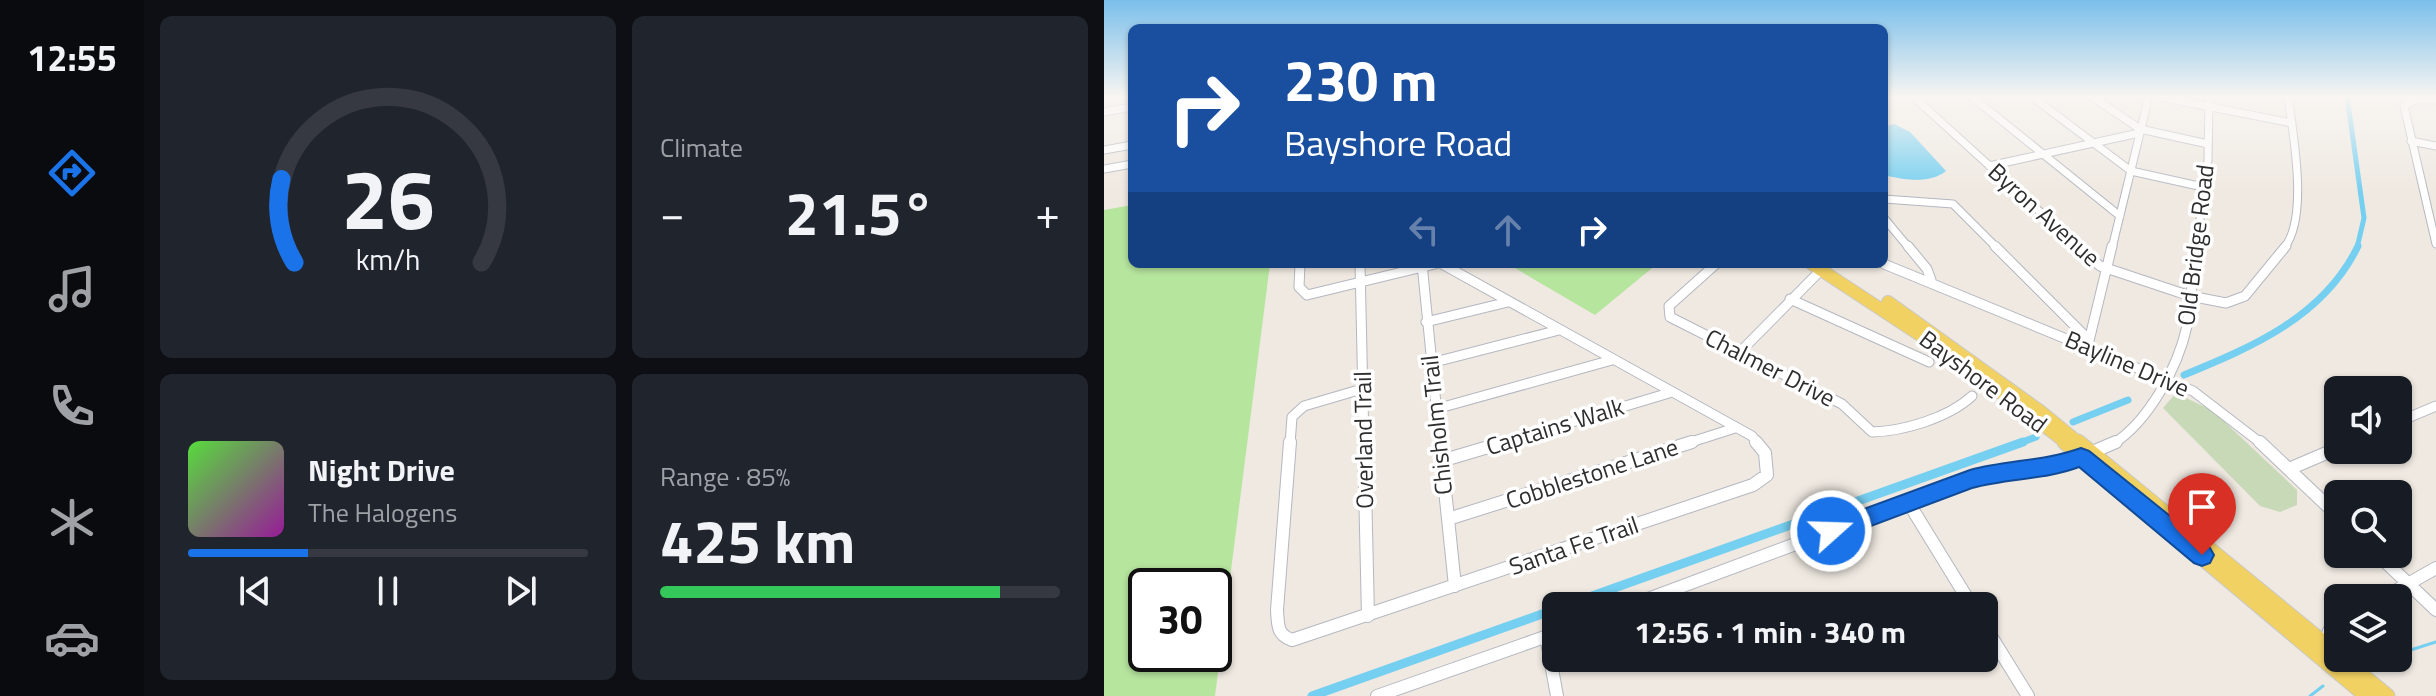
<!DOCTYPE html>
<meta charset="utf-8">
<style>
body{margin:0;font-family:"Titillium Web",sans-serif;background:#20242c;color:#f1f3f6;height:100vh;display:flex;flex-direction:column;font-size:30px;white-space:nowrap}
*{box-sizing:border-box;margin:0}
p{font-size:26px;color:#9ea1a6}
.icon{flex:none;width:44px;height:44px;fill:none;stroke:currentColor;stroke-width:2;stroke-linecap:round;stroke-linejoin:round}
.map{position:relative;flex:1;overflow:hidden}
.sheet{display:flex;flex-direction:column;gap:16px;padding:16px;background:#0d0f14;width:960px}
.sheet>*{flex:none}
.guide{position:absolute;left:24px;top:24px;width:760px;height:244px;border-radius:12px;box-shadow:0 2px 6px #0004;background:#1a4fa0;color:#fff;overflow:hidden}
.controls{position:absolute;left:1220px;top:376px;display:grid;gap:16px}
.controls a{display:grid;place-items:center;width:88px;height:88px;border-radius:12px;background:#171b24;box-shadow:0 2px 6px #0004;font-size:40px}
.speed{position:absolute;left:24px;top:568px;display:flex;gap:16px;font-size:40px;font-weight:700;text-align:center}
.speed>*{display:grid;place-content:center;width:104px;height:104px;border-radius:50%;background:#171b24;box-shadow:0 2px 6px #0004;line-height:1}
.speed .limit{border:4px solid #111;border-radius:12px;background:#fff;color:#111}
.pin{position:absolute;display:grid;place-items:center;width:68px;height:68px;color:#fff;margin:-82px -34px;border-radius:50% 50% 50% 0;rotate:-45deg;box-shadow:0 0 8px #0007}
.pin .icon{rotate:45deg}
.me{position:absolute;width:88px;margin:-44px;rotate:70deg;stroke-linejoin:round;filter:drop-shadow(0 0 6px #0008)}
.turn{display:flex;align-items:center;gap:28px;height:168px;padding:0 24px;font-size:36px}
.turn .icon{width:104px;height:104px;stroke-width:2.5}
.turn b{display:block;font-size:56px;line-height:68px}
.lanes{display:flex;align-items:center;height:76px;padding:0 24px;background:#0003;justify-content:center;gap:40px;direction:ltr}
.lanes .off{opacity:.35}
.big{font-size:60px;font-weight:700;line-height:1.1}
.sheet .tile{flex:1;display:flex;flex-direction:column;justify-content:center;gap:12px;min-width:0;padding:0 28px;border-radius:12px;background:#20242c}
.sheet .dial{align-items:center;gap:0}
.dial svg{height:208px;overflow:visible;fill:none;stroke:#363941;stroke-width:7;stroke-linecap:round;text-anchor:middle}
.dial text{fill:#f1f3f6;stroke:none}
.song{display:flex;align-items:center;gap:24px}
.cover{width:96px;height:96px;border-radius:12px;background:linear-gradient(135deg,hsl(110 70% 55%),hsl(300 70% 35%))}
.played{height:8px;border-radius:4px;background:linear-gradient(90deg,#1a73e8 30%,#363941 30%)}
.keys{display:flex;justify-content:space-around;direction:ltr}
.heat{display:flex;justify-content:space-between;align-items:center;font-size:44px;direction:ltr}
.charge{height:12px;border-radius:6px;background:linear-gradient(90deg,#34c759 85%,#363941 0)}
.sheet .tiles{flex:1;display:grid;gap:16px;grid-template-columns:repeat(2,1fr)}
.trip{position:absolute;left:438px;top:592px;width:456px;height:80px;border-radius:12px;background:#171b24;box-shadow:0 2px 6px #0004;font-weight:700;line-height:80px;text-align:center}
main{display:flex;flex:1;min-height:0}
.dock{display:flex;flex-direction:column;width:144px;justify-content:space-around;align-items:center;background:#090b0e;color:#9ea1a6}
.dock .icon{width:56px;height:56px}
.dock .active{color:#1a73e8}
.dock b{font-size:36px;color:#f1f3f6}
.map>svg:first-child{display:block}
</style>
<main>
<nav class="dock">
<b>12:55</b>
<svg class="icon active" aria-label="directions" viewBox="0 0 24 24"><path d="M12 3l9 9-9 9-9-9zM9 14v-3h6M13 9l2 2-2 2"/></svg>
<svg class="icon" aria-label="music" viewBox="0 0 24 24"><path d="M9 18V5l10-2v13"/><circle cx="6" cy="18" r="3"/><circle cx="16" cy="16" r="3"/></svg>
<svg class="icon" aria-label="phone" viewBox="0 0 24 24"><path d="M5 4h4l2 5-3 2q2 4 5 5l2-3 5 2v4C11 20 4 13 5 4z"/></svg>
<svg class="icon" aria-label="climate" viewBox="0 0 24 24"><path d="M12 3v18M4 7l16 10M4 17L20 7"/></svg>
<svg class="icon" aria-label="car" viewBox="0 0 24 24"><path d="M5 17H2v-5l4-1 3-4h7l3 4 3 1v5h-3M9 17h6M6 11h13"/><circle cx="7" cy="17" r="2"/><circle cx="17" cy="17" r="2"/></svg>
</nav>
<section class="sheet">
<div class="tiles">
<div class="tile dial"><svg viewBox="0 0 100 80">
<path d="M14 69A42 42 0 1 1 86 69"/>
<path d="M14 69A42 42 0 0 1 9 37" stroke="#1a73e8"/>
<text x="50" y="56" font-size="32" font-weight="700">26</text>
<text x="50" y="72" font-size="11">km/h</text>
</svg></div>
<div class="tile"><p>Climate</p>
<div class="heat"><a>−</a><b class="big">21.5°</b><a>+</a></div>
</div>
<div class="tile">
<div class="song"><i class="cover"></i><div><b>Night Drive</b><p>The Halogens</p></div></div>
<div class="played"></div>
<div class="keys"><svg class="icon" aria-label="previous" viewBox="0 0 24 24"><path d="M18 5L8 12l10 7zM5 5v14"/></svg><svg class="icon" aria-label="pause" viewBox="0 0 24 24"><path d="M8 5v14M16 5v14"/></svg><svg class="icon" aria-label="next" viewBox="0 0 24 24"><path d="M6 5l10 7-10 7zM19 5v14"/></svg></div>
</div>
<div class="tile"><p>Range · 85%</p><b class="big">425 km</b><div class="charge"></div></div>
</div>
</section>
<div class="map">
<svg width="1332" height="696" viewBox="0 0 1332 696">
<rect width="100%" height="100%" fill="#efe9e1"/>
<!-- green -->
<path fill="#b6e59e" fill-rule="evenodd" d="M28 205V264H166L111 696H0V210ZM110 586V654H42V586Z
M404 264H553L491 315Z"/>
<!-- cemetery -->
<path fill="#c8d9b8" d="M1072 393 1109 411 1193 490V505L1176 512 1156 506 1059 408Z"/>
<!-- water -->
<path fill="#75cff0" d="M790 124 806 132 842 171C826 184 799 180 780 175V127Z"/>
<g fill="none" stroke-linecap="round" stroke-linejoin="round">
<!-- stream -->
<path stroke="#75cff0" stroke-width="3" d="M1294 654 1332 642
M1270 661 1280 658
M1206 696 1219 686"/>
<!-- canal-far2 -->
<path stroke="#75cff0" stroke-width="5" d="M1243 96 1260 218 1253 248"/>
<!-- canal-far1 -->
<path stroke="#75cff0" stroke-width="7" d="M1080 375C1148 347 1220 317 1254 246
M969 422 1024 400
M913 444 932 437"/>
<!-- canal -->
<path stroke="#75cff0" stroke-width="9" d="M460 606 919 442
M208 696 452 609"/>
<!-- minor-far2 casing -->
<g stroke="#b4b7c1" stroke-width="9">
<path id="minor-far2" d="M867 96 1016 216
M927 96 1027 171 1099 187
M987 96 1036 129 1104 144
M1051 96 1188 123
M813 100 976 248
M1332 100H1310L1300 106 1332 244
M0 112 28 107
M1307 141 1332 146
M0 150 28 145
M885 166 1035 133
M0 169 28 164
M780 199 849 204 893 248
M780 218 805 248
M1008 248 1045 96
M1092 248 1104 160 1105 96
M1180 248C1205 218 1189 134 1184 96"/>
</g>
<!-- minor-far1 casing -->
<g stroke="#b4b7c1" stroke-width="11">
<path id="minor-far1" d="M804 246 823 269 828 283
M891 246 985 340
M974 246 996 266 1086 296 1122 303 1141 296 1182 246
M196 264 195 287 203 295 331 264
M256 264 260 444
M318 264 336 444
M338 264 648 436 654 444
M612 264 565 306 566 317 738 404 768 432C800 431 844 418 868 396
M780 264 1089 391 1158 444
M686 299 825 362
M322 322 404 302
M984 345 1008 246
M636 352 717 270
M327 363 455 330
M332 409 508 360
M1294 422 1332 406
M186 444 188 417 200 406 258 389
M395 444 565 393
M581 444 631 428
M1009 444C1045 421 1074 367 1083 326 1088 300 1088 273 1092 246"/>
</g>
<!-- minor casing -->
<g stroke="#b4b7c1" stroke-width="14">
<path id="minor" d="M186 442 173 610C174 625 173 635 188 640L649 485 663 475 661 453 652 442
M260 442 264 616
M336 442 351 586
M1156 442 1234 516
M337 461 401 442
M1185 469 1234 448
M804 502 868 606
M344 519 588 442
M1273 554 1332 610
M1279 598 1332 568
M525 606 866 479 967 461 1012 442
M880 625 924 696
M442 636 453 696
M1221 645 1225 631 1234 621
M273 696 452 633"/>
</g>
<!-- major-far1 casing -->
<g stroke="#c9c9c9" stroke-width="14">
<path id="major-far1" d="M708 264 854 360 964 444
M784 302 936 411 976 444"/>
</g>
<!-- major casing -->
<g stroke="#c9c9c9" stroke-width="17">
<path id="major" d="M961 442 1263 696
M974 442 1234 655
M1237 658 1283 696"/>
</g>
<!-- minor-far2 -->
<use href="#minor-far2" stroke="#fff" stroke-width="7"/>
<!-- minor-far1 -->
<use href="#minor-far1" stroke="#fff" stroke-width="9"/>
<!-- minor -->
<use href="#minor" stroke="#fff" stroke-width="12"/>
<!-- major-far1 -->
<use href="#major-far1" stroke="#f2d163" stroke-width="12"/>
<!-- major -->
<use href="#major" stroke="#f2d163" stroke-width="15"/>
</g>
<!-- sky -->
<linearGradient id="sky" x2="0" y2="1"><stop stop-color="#7abfeb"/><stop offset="0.5" stop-color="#f8f5f2"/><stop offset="1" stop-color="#f8f5f2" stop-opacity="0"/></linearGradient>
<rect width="1332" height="193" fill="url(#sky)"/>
<!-- route -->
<path fill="#1a73e8" stroke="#114b97" stroke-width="2" d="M977 448 985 451 1106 548 1110 555 1106 563 1098 566 1090 563 975 467C941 480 904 478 868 488L727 541 719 538 716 531 719 524 866 470C903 460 941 461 977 448Z"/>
<g text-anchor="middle" stroke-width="7" stroke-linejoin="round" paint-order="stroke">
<!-- street labels -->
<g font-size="24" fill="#2e2e2e" stroke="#fff">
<text transform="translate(940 215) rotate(42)" y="8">Byron Avenue</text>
<text transform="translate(1092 245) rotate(-83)" y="8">Old Bridge Road</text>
<text transform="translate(1023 364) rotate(23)" y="8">Bayline Drive</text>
<text transform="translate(666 368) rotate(27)" y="8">Chalmer Drive</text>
<text transform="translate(879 382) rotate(37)" y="8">Bayshore Road</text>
<text transform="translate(333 425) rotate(-96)" y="8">Chisholm Trail</text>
<text transform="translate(451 427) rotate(-17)" y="8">Captains Walk</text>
<text transform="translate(260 440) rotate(-91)" y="8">Overland Trail</text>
<text transform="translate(488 474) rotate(-18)" y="8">Cobblestone Lane</text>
<text transform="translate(470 546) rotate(-19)" y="8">Santa Fe Trail</text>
</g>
</g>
</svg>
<div class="controls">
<a><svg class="icon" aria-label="sound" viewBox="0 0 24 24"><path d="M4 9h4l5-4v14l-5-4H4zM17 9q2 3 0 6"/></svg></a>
<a><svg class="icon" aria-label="search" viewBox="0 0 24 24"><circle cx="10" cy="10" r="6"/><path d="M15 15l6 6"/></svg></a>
<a><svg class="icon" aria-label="layers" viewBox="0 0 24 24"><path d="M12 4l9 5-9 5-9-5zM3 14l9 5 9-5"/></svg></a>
</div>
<div class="speed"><div class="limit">30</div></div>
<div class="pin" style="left:1098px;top:555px;background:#d93025"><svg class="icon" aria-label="arrive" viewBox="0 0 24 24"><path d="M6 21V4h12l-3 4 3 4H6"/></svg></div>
<svg class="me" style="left:727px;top:531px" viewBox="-20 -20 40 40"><circle r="17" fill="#1a73e8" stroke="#fff" stroke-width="3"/><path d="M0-11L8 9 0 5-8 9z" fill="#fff"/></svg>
<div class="trip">12:56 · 1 min · 340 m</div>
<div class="guide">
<div class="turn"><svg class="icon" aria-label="right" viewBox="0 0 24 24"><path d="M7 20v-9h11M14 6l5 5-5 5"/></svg><div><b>230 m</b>Bayshore Road</div></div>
<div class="lanes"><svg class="icon off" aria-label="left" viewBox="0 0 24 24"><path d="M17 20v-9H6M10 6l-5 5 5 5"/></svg><svg class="icon off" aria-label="ahead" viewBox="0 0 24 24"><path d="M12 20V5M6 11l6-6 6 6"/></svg><svg class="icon" aria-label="right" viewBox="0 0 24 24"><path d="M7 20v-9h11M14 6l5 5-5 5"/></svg></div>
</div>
</div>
</main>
